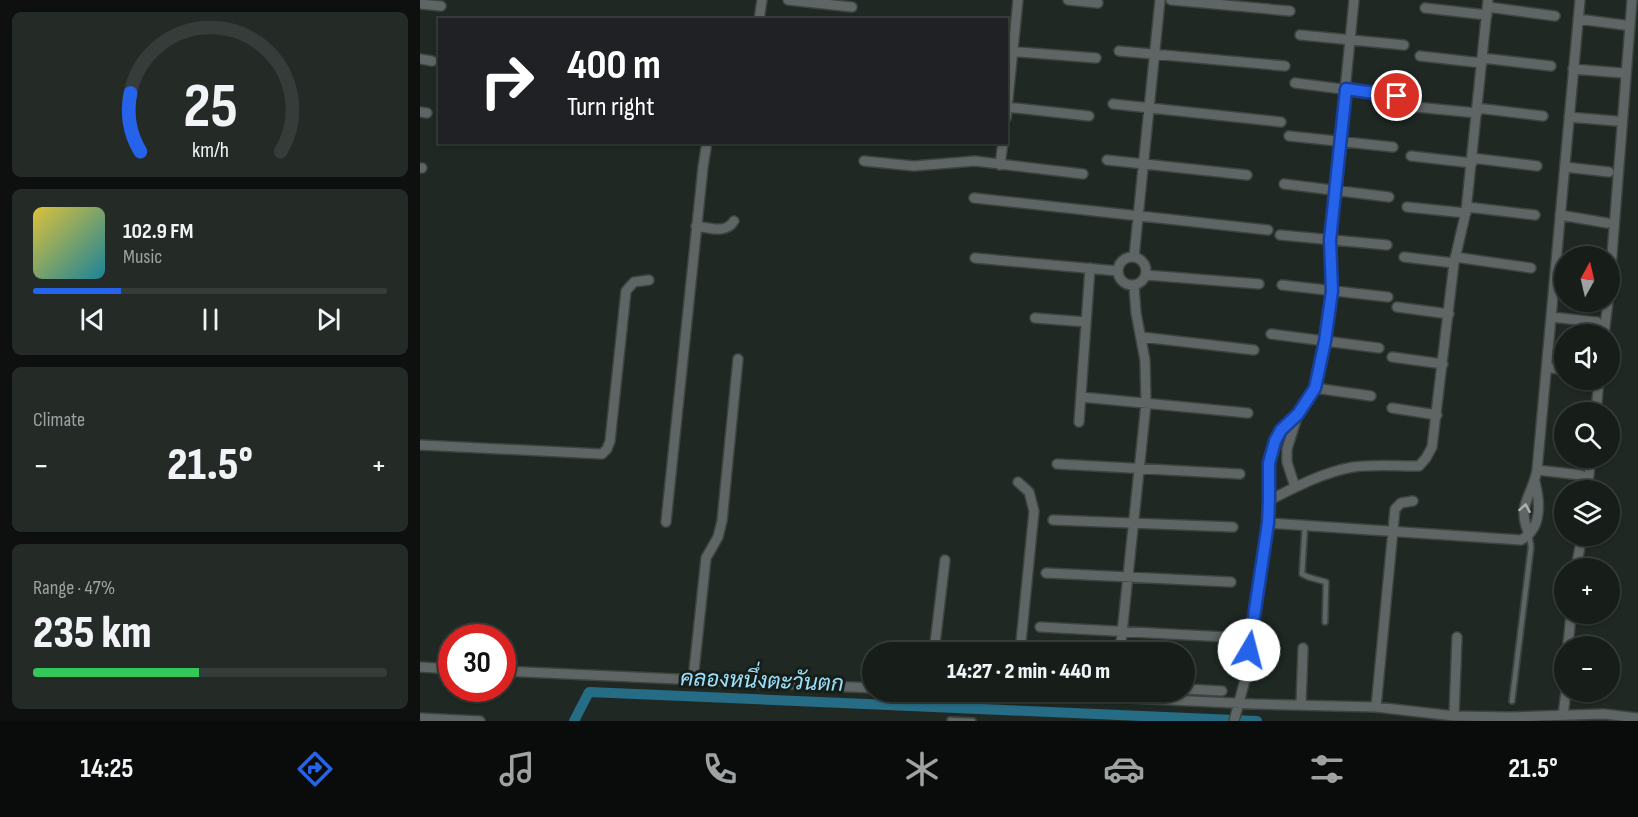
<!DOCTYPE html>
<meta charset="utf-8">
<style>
body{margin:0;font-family:"Sofia Sans Condensed",Sarabun,sans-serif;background:#242b27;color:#f1f3f6;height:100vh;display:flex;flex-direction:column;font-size:22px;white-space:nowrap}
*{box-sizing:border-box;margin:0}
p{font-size:20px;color:#9ea2a2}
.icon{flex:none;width:33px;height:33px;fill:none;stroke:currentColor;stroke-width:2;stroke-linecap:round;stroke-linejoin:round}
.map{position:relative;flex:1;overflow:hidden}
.details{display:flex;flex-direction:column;gap:12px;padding:12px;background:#0d100e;width:420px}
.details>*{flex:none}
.banner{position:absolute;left:18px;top:18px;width:570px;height:126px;border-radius:0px;box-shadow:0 2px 4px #0004,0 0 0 2px #363c39;background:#202124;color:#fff;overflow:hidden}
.needle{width:39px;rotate:8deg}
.fabs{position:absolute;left:1134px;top:246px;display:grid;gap:12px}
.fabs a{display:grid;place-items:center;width:66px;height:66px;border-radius:50%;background:#171e1a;box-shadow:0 2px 4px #0004,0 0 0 2px #363c39;font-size:30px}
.speed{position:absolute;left:18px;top:624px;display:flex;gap:12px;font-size:30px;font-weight:700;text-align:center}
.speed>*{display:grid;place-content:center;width:78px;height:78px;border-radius:50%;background:#171e1a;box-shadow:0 2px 4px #0004,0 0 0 2px #363c39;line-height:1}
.speed .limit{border:9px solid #d22;background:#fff;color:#111}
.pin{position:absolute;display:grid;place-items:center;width:51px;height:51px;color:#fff;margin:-26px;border:3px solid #fff;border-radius:50%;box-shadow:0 2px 6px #0007}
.me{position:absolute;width:66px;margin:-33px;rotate:8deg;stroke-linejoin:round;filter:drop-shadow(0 0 4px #0008)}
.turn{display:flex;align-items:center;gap:21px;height:126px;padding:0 30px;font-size:27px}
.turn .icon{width:78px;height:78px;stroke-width:2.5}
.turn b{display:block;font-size:42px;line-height:51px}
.big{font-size:45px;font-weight:800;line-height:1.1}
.details .tile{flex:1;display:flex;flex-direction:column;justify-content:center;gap:9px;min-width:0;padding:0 21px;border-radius:9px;background:#242b27}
.details .dial{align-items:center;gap:0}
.dial svg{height:156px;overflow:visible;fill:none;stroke:#363c39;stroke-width:7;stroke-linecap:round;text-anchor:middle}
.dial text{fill:#f1f3f6;stroke:none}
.song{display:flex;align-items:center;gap:18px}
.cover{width:72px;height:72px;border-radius:9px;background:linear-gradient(135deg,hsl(50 70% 55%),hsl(190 70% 35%))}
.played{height:6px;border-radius:3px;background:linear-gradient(90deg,#2563eb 25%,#363c39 25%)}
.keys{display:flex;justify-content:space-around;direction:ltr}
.heat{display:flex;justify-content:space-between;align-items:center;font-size:33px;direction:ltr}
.charge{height:9px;border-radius:4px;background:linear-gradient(90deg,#34c759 47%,#363c39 0)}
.trip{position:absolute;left:442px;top:642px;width:333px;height:60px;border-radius:30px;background:#171e1a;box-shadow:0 2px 4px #0004,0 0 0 2px #363c39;font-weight:800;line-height:60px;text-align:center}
.tab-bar{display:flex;height:96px;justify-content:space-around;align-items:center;background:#090c0a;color:#9ea2a2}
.tab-bar .icon{width:42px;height:42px}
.tab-bar .selected{color:#2563eb}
.tab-bar b{font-size:27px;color:#f1f3f6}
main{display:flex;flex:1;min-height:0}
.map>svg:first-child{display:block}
</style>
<main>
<section class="details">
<div class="tile dial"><svg viewBox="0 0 100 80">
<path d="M14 69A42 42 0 1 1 86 69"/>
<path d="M14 69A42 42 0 0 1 9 39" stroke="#2563eb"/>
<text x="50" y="56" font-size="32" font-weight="700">25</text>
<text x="50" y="72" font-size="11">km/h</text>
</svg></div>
<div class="tile">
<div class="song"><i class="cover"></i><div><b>102.9 FM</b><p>Music</p></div></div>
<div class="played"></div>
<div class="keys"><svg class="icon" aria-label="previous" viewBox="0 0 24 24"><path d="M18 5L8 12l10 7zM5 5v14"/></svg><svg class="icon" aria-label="pause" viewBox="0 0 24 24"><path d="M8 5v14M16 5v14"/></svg><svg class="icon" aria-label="next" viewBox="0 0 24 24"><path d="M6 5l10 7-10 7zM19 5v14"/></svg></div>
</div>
<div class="tile"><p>Climate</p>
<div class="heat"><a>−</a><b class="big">21.5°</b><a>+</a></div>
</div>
<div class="tile"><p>Range · 47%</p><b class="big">235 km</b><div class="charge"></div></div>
</section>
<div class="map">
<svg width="1218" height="721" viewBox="0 0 1218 721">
<rect width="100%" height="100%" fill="#1f2823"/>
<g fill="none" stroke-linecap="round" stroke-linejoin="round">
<!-- canal -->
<path stroke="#276c85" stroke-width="10" d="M154 721 169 692 837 721"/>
<!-- lane casing -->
<g stroke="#3c4440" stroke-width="8">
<path id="lane" d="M885 525 882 574 888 577 906 582 905 622
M1092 701 1111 547 1109 534
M530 720 553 721"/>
</g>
<!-- street casing -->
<g stroke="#3c4440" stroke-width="12">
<path id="street" d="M368 0 432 7
M648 0 678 3
M751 0 870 11
M0 4 21 6
M1068 7 1135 16
M1005 8 1067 15
M1158 19 1204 25
M339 20 342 0
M880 35 984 45
M586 51 676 58
M699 51 865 66
M1000 56 1062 63
M1062 58 1131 66
M0 59 12 61
M1153 69 1202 73
M875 83 977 96
M693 104 861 122
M586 107 669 116
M996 107 1057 113
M1057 108 1123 116
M0 112 7 113
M1149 117 1196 121
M586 118 598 0
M869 136 973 147
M991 156 1052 163
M1052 158 1117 166
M687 160 827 175
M444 161 494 166 555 161 663 174
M580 165 583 142
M1145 167 1189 172
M0 168H2
M864 184 969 197
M554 198 848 230
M987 207 1046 213
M1047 207 1115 215
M1140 215 1187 223
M276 226C290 228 306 234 314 221
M860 235 967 245
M698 271a14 14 0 1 1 28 0a14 14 0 1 1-28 0Z
M714 257 740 0
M984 257 1034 263
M1035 257 1111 268
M555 258 698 271
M726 275 839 284
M1190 280 1212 0
M862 285 968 297
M977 307 1029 314
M1131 317 1177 322
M615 318 666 322
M851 334 959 348
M1184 334 1188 302
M722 337 834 350
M972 357 1023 364
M1127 367 1144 370
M895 388 951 396
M661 397 828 413
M972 408 1017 415
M1176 412 1179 380
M659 422 670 268
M0 445 182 454 187 449 190 441 206 291 214 282 229 280
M637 464 820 474
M1117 470 1161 475
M598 482 609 492 614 511 600 652
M875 487 867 462V449L878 414 895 388 912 291 910 240 934 0
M1167 490 1171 458
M850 500C875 487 904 472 933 467 954 464 977 466 999 466L1006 458 1012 447 1034 263 1046 211 1068 0
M633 520 813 527
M246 522 283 167 287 142
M848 523 1101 540C1123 528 1120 502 1115 482
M1109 534C1096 505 1112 497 1117 470L1160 0
M1156 568 1162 536
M626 573 811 582
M620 627 806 637
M1148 642 1177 645
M1148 646 1151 614
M514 652 525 560
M700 652 726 404 725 360 716 313 714 286
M0 667 32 669
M82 671 453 688
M273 680 286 558 298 537 302 521 318 359
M765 689 802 691
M585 692 834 704 956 707 1034 716 1090 717 1184 714 1218 718
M881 705 883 648
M956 707 975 509 981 503 993 501
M1143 715 1146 692
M1034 716 1037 637
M0 718 60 721
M814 721 826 676 848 523C850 493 842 457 860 431 865 425 871 420 877 415"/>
</g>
<!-- lane -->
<use href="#lane" stroke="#5f6564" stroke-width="4.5"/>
<!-- street -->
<use href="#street" stroke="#5f6564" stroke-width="9"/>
</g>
<!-- one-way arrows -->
<defs><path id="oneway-chevron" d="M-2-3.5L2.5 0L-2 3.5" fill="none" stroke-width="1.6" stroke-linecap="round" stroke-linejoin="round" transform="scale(1.5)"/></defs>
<use stroke="#acb1ae" href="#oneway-chevron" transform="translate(1105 508) rotate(-80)"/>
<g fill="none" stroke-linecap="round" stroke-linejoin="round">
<!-- route casing -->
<g stroke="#184099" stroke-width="15">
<path id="route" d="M829 650 848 523 849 500V463L855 441 861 430 878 414 895 388 905 341 912 291 910 240 926 89 977 96"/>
</g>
<!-- route -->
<use href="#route" stroke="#2563eb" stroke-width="10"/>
</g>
<g text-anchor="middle" stroke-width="6" stroke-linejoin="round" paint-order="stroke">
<!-- water labels -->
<g font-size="22" font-style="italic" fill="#9de0fb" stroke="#161e19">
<text transform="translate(342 680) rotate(2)" y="8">คลองหนึ่งตะวันตก</text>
</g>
</g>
</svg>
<div class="fabs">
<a><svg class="needle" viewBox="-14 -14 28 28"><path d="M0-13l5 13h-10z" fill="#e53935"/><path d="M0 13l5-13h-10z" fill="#9ea2a2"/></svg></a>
<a><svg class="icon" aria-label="sound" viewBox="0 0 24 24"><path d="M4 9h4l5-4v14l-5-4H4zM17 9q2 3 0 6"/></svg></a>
<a><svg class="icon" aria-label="search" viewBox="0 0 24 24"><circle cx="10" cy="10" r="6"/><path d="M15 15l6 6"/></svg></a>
<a><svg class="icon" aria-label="layers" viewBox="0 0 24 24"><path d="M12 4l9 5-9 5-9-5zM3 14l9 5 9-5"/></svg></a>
<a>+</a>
<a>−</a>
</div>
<div class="speed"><div class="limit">30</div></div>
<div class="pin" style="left:977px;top:96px;background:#d93025"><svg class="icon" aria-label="arrive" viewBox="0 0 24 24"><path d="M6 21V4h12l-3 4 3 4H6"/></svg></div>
<svg class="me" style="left:829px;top:650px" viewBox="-20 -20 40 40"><circle r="19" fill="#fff"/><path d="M0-13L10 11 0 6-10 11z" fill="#2563eb"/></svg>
<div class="trip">14:27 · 2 min · 440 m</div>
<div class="banner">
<div class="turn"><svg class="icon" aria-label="right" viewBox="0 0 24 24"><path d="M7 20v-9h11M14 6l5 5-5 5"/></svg><div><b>400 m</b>Turn right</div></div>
</div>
</div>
</main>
<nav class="tab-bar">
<b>14:25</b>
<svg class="icon selected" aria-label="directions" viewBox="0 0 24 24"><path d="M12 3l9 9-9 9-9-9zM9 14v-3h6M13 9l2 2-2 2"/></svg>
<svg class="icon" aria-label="music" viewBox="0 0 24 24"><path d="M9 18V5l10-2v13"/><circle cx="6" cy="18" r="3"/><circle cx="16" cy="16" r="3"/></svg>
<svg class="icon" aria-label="phone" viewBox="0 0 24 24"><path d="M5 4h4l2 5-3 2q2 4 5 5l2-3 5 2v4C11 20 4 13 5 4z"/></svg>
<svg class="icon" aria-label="climate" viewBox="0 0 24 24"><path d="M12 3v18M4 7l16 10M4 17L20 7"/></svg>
<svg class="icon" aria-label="car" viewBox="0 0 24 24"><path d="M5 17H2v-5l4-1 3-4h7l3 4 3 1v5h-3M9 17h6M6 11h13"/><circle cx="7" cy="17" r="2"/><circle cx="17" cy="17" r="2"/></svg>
<svg class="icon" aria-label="filters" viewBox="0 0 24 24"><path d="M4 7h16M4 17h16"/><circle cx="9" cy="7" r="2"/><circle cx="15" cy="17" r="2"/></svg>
<b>21.5°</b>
</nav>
